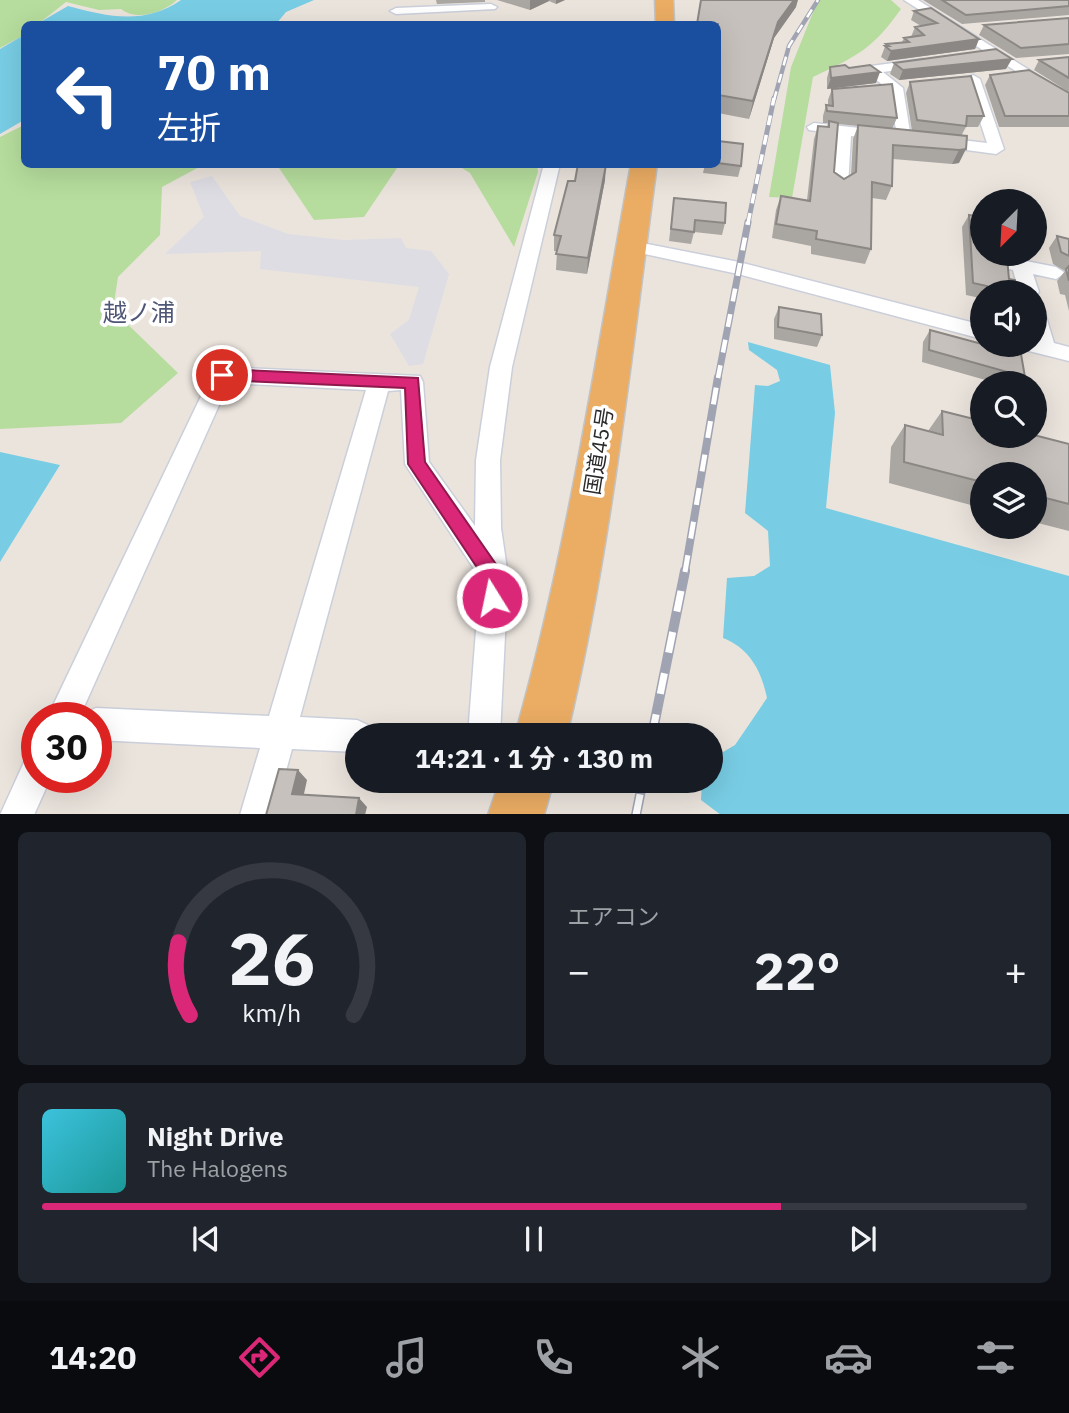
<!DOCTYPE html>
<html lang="ja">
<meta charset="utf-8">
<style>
body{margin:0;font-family:"IBM Plex Sans","Noto Sans JP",sans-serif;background:#20242c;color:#f1f3f6;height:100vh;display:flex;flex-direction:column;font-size:26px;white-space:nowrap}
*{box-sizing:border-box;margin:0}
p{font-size:23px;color:#9ea1a6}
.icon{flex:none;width:38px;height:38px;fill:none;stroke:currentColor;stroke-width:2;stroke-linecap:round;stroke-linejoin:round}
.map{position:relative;height:814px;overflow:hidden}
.details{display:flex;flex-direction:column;gap:18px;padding:18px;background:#0d0f14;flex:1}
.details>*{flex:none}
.banner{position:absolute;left:21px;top:21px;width:700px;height:147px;border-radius:10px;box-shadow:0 7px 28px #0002;background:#1a4fa0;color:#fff;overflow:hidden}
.needle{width:46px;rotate:204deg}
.buttons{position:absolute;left:970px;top:189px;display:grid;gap:14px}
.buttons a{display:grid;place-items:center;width:77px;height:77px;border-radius:50%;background:#171b24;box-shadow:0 7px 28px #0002;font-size:35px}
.speed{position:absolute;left:21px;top:702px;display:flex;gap:14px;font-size:35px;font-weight:700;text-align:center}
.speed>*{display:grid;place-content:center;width:91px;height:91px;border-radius:50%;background:#171b24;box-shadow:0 7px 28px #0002;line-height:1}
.speed .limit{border:10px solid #d22;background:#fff;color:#111}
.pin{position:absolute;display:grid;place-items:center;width:60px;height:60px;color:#fff;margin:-30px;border:4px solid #fff;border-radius:50%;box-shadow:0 2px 7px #0007}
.me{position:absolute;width:77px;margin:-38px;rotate:350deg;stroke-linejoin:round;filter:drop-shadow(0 0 5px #0008)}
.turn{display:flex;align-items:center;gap:24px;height:147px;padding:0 21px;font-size:32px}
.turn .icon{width:91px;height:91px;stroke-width:2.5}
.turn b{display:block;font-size:49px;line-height:60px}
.big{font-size:52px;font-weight:700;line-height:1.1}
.details .tile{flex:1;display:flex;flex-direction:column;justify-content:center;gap:10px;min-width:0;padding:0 24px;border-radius:10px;background:#20242c}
.details .dial{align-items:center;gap:0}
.dial svg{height:182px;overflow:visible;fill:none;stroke:#363941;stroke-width:7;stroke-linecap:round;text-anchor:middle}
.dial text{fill:#f1f3f6;stroke:none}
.song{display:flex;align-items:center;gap:21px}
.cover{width:84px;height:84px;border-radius:10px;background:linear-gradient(135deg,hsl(190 70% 55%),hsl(180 70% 35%))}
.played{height:7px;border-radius:4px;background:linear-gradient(90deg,#db2777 75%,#363941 75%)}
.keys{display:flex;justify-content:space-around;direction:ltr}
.heat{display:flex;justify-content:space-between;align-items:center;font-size:38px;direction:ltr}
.details .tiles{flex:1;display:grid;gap:18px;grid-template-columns:1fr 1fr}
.tile:last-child{grid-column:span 2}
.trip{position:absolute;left:345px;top:723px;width:378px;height:70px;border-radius:35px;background:#171b24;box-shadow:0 7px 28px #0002;font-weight:700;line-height:70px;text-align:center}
.dock{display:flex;height:112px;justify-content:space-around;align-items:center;background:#090b0e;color:#9ea1a6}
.dock .icon{width:49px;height:49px}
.dock .on{color:#db2777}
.dock b{font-size:32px;color:#f1f3f6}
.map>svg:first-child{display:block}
</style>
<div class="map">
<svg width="1069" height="815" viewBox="0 0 1069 815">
<rect width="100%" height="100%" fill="#ebe4dd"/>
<!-- industrial -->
<path fill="#dedde4" d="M212 176 240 216 288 234 344 240 401 238 406 248 431 251 449 274 423 364 409 366 390 334 409 320 419 287 260 269 261 251 165 254 204 217 190 182Z"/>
<!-- green -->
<path fill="#b6dd9d" d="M0 0H177C164 12 137 22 121 9L99 10 66 2 38 24H24V35L0 48Z
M818 0H891L901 9C873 49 857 56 813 77L792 198 769 197 791 67Z
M24 125V164L203 165 162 187 160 235 118 277 113 310 178 373 121 423 0 429V137Z
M277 165H399L364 217 314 220Z
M457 165H537L538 172 514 247 470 173Z"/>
<!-- water -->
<path fill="#78cde4" d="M181 0H314L286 12 276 24H37L68 6C108 17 145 25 181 0Z
M24 35V120L0 134V49Z
M748 342 830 365 835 413 826 508 1069 576V814L721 815 701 800 702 781 710 780 711 759 735 745 767 698C761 670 750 649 723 638L727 578 754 576 770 566 768 531 745 513 755 385 768 386 780 381 777 370 749 350Z
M0 452 60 465 0 562Z"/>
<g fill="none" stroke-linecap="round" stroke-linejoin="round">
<!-- minor casing -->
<g stroke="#cbcfda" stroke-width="3">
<path id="minor" d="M904 0H918L1069 95V105Z
M491 4 497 7 495 9 396 14 390 11 396 8Z
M923 59 929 63 928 66 883 72 903 88 911 138 908 141H898L889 90 864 70 871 66Z
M973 75 980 79 1004 149 996 154 930 145V139L935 137 987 143 966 79Z
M814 123 887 131 895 136 887 141 851 136 848 186 840 191 832 186 836 134 809 130 807 127Z
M544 164H560L512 367 500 460 501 528 508 576 500 735H468L480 578 405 464 401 390 388 391 300 717 357 720 368 725 373 735H357V752L292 749 274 815H240L260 748 96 740V718H83L85 713 96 708 269 716 366 390 229 383 79 718H47L214 369 222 367 420 376 423 382 429 462 475 526 476 460 490 367Z
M632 241 739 262 982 325V339L738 274 626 250 623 246 626 242Z
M991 254 1056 267 1065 273 1056 279 1033 274 1039 292 1034 297V292H1019L1013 270 982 263 980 259 982 255Z
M1034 303 1044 310 1054 343 1069 347V361L1025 350 1022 345H1034Z
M37 756V777H51L34 815H0L25 760Z"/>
</g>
<!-- trunk casing -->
<g stroke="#c3c3c3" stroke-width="3">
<path id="trunk" d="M655 0H673L674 24H656Z
M631 164H657C631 356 612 547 567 735H515C568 548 596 356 631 164Z
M500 780H554L544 815H488Z"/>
</g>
<!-- minor -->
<use href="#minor" fill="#fff" fill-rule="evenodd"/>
<!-- trunk -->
<use href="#trunk" fill="#ebad64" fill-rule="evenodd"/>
<!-- rail-far4 casing -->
<g stroke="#a0a3b2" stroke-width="4.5">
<path id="rail-far4" d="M774 100 789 46 818 0"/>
</g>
<!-- rail-far3 casing -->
<g stroke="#a0a3b2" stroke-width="5">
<path id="rail-far3" d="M748 223 774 98"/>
</g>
<!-- rail-far2 casing -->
<g stroke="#a0a3b2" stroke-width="7">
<path id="rail-far2" d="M718 378 748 222"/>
</g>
<!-- rail-far1 casing -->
<g stroke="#a0a3b2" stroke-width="8">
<path id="rail-far1" d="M685 572 718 377"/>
</g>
<!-- rail casing -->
<g stroke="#a0a3b2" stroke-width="10">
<path id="rail" d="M652 735 685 571
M636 815 643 780"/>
</g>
<!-- rail-far4 -->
<use href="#rail-far4" stroke="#fff" stroke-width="2.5" stroke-dasharray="9" stroke-linecap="butt"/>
<!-- rail-far3 -->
<use href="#rail-far3" stroke="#fff" stroke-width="3.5" stroke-dasharray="10" stroke-linecap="butt"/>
<!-- rail-far2 -->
<use href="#rail-far2" stroke="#fff" stroke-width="4.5" stroke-dasharray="13" stroke-linecap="butt"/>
<!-- rail-far1 -->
<use href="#rail-far1" stroke="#fff" stroke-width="5" stroke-dasharray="17" stroke-linecap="butt"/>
<!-- rail -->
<use href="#rail" stroke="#fff" stroke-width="7" stroke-dasharray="21" stroke-linecap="butt"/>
</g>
<!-- wall -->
<path fill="#aaa6a2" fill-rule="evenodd" d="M436 0H485V2L437 4Z
M497 0H565L556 4 549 1 530 10Z
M923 0H1069V15L962 24Z
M796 7 774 38 749 119 718 113V24Z
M914 11 979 39 975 49 887 61 881 57 886 44 902 42 904 38 911 37 915 27 921 26 911 20Z
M1069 18V54L1016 58 979 35 984 25Z
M1069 57V92L1034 70 1039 60Z
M894 63 1006 69 899 80 890 74Z
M830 67 849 68 876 83 827 89V78Z
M990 75 1069 93V127H999L985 85Z
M910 82 984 116 978 127H966L961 136 959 163 952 164 893 159 892 186 886 200 872 198 871 249 865 264 811 254V246L772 238 776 210 781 196 807 200 814 139 818 126 827 127 828 123H823V116L826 105H828V100L832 89 897 118 892 129 912 131 906 93ZM838 124 858 126 853 139 851 175 844 179 834 172Z
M718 141 741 166 738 177 703 173 705 164H718Z
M605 180 587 274 556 270 557 251H554V235L575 181Z
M674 198 725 223 722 235 694 232 691 244 669 241Z
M969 215 982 254 1009 279 1016 292H982V318L980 298 966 295 962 227Z
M1057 236 1069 239V311L1065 295 1060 294 1057 281 1065 271 1053 264 1049 248Z
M779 307 822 335 817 347 774 339V319Z
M930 330 1025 377 1020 383H996L922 362 923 342Z
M942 411 1069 444V531L1034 522V474H982V508L889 483 891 447 905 425 928 431Z"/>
<!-- shaded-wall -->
<path fill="#8b8784" d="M530 0H549V1L530 10Z
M556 0H565L556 4Z
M794 0H798L796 7 774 38 749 119 753 101 778 22Z
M979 39 975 49 887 61 891 51Z
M1012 59 1006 69 899 80 903 70Z
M880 72 876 83 827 89 831 78Z
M966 149 959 163 952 164 959 150Z
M606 165 605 180 587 274 588 258Z
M298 770 307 780 302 803 292 794Z
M359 798 367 807 365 815H356Z"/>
<!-- building -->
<path fill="#c6c1bc" stroke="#8b8784" stroke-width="2" d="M701 0H794L778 22 753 101 718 95V24H697Z
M942 0H1069V6L966 15Z
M931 8 979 39 891 51 885 46H889L886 44 909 42 904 38 924 35 915 27 937 23 914 11Z
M1069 18V44L1021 48 984 25Z
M996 49 1012 59 903 70 894 63Z
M1069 57V78L1039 60Z
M845 65 849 68 870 65 880 72 831 78 830 67Z
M1029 70 1069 93V116H1005L990 75Z
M971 76 984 116H967L966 126 917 120 910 82Z
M892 84 897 118 827 111 826 105 833 106 832 89Z
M829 121 838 123 834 172 844 179 856 172 858 125 967 136 966 149 959 150 893 145 892 186 872 182 871 249 816 239 817 231 776 224 781 196 810 201 818 126 829 127Z
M718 141 743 144 741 166 718 163Z
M578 164 606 165 588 258 556 254 561 236 554 235 568 181H575Z
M674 198 726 203 725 223 695 220 694 232 671 229Z
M969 215 982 217V254H990L1007 258 1009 279 1015 280 1016 292H988L987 286 973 283Z
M1057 236 1069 239V256L1061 252Z
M1069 266V281L1066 269Z
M779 307 821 314 822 335 778 327Z
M930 330 982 344V345L1021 354 1025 377 929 350Z
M942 411 982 421V436L1034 435 1069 444V504L1034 495V474H982V482L904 462 905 425 943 435Z
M279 769 298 770 292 794 359 798 356 815H266Z"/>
<!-- route -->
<path fill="#db2777" stroke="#8e194d" stroke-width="2" d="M222 369 418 378 425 462 500 570 503 576 499 604 492 607 485 604 482 598 484 578 408 464 405 388 222 380 214 375Z"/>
<g text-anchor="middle" stroke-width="7" stroke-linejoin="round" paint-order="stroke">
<!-- street labels -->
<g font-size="21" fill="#2a2a2a" stroke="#fff">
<text transform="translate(599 451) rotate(-81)" y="7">国道45号</text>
</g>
<!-- quarter labels -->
<g font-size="24" fill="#4e5776" stroke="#fff">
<text x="139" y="321">越ノ浦</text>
</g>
</g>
</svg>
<div class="buttons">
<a><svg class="needle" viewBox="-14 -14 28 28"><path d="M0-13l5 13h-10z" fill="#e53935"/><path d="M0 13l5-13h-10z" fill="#9ea1a6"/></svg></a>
<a><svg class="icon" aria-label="sound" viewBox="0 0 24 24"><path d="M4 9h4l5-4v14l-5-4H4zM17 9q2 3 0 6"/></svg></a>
<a><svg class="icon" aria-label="search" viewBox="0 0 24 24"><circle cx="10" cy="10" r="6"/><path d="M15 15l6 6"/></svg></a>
<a><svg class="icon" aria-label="layers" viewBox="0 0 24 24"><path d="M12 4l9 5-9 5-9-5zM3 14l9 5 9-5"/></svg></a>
</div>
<div class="speed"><div class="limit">30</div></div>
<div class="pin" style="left:222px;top:375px;background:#d93025"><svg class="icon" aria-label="arrive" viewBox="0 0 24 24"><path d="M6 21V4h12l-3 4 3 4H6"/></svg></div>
<svg class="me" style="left:492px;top:598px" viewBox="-20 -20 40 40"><circle r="17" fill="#db2777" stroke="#fff" stroke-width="3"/><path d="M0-11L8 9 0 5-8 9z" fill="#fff"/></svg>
<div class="trip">14:21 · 1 分 · 130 m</div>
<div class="banner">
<div class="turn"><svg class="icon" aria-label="left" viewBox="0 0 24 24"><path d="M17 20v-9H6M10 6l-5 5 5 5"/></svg><div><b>70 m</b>左折</div></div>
</div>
</div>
<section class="details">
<div class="tiles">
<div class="tile dial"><svg viewBox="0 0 100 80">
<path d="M14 69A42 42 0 1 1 86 69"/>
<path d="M14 69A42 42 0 0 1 9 37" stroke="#db2777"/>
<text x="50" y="56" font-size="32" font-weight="700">26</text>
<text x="50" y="72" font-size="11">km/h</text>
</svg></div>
<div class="tile"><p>エアコン</p>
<div class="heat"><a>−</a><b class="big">22°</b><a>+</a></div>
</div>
<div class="tile">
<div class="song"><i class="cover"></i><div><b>Night Drive</b><p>The Halogens</p></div></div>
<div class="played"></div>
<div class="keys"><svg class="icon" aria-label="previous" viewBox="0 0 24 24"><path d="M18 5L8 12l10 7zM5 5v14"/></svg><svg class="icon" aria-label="pause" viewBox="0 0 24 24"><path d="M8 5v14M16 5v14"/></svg><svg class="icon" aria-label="next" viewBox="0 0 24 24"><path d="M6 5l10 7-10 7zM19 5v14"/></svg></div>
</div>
</div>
</section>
<nav class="dock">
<b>14:20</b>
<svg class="icon on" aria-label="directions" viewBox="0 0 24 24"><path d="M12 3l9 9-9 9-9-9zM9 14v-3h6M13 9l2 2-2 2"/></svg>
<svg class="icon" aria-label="music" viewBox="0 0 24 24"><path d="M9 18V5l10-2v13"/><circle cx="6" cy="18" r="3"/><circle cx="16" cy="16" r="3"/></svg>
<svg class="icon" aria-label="phone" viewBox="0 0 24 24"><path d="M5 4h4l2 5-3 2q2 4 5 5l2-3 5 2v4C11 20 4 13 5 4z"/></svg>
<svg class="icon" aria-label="climate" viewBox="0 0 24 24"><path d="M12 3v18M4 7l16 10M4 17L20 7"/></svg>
<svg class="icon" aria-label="car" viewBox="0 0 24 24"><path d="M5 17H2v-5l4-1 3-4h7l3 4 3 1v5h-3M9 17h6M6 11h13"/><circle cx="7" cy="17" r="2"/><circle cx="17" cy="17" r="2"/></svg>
<svg class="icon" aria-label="filters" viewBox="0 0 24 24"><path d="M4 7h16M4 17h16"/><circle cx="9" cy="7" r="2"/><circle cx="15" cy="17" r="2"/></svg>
</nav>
